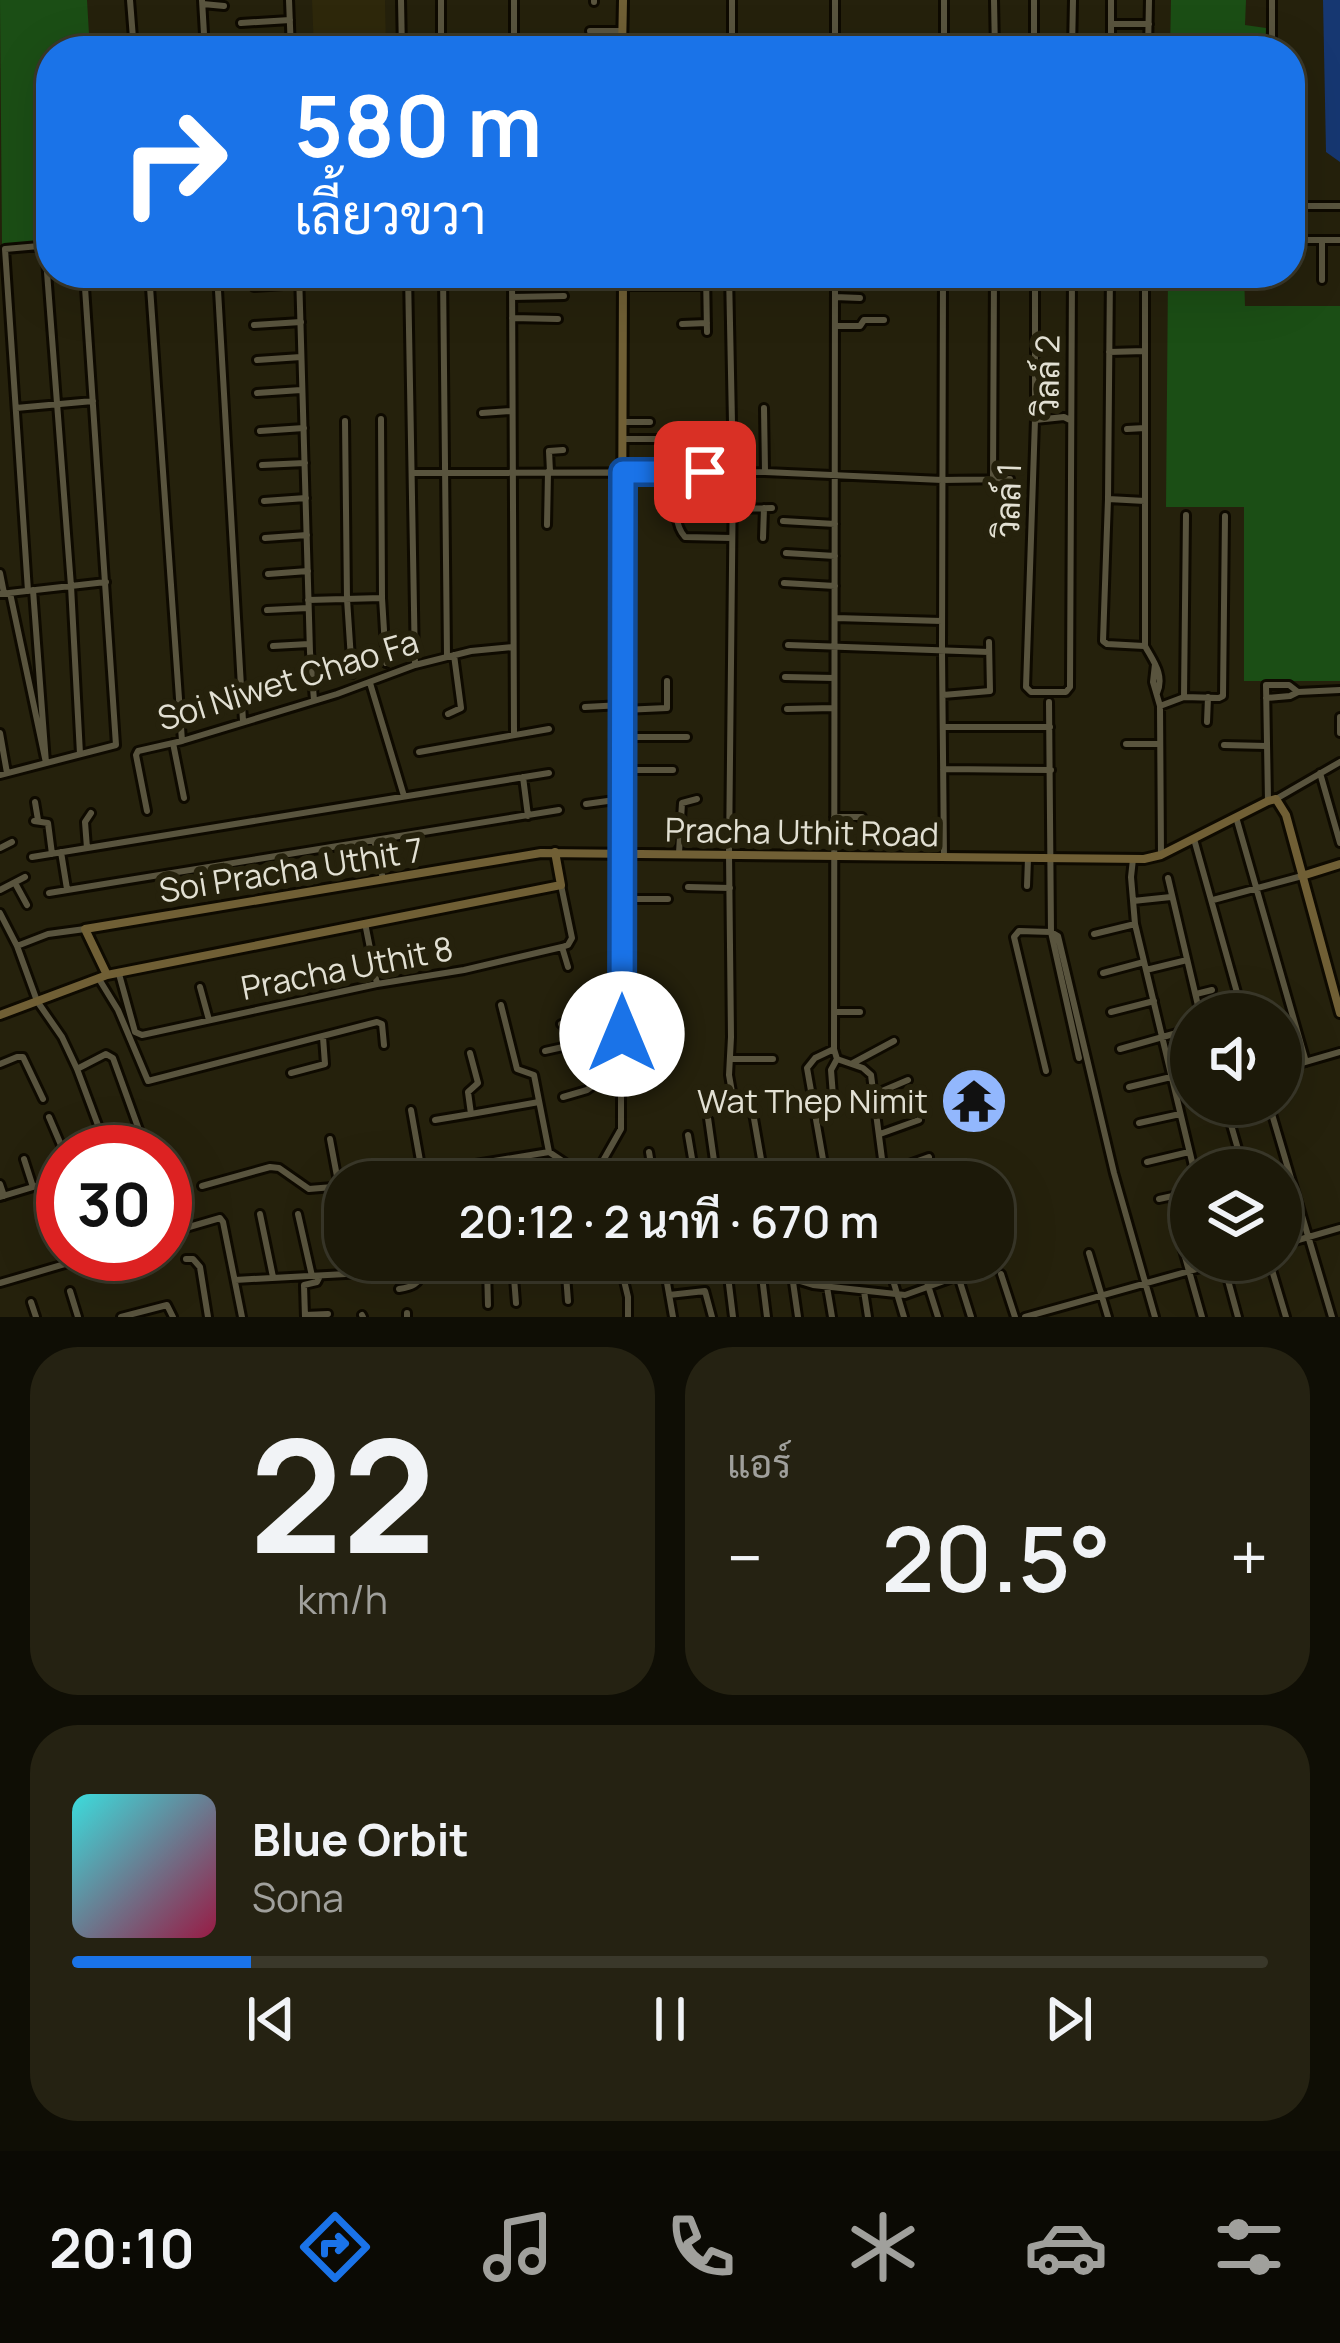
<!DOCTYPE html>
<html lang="th">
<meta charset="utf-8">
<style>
body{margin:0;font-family:Manrope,Sarabun,sans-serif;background:#252212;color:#f1f3f6;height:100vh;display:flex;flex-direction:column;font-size:45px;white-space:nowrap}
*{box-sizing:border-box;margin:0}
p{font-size:39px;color:#a0a09c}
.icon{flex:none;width:66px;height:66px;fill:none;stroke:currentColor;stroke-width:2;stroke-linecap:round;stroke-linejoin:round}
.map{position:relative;height:1317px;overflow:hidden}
.side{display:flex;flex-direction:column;gap:30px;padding:30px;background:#0f0e05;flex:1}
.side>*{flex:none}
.top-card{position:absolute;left:36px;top:36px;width:1269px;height:252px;border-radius:48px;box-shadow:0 12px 48px #0002,0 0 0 3px #3a382a;background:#1a73e8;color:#fff;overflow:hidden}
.controls{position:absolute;left:1170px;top:993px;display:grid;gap:24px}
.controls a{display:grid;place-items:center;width:132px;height:132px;border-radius:50%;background:#1c1909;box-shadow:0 12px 48px #0002,0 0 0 3px #3a382a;font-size:60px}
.speed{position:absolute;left:36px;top:1125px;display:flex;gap:24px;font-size:60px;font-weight:700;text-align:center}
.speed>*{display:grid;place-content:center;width:156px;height:156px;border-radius:50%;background:#1c1909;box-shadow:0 12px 48px #0002,0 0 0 3px #3a382a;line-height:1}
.speed .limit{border:18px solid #d22;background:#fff;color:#111}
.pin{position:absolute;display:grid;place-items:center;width:102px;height:102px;color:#fff;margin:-51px;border-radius:24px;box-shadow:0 6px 18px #0006}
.me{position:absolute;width:132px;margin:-66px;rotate:0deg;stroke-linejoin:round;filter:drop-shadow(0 0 9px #0008)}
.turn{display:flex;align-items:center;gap:42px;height:252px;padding:0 60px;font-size:54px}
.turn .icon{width:156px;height:156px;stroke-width:2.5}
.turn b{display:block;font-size:84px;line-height:102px}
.big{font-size:90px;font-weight:600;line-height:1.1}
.side .tile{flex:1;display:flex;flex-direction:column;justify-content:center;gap:18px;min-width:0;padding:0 42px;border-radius:48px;background:#252212}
.side .dial{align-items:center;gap:0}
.dial b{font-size:156px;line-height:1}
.song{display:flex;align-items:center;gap:36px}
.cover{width:144px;height:144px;border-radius:18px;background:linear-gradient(135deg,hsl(180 70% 55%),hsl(340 70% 35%))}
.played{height:12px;border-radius:6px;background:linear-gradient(90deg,#1a73e8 15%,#3a382a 15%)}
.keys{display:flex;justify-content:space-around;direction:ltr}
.heat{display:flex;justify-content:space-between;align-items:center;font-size:66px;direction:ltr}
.side .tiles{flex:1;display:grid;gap:30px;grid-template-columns:1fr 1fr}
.tile:last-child{grid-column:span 2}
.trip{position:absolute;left:324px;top:1161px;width:690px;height:120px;border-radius:48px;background:#1c1909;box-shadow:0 12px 48px #0002,0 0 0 3px #3a382a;font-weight:600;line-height:120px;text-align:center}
.menu{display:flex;height:192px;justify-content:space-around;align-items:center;background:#0b0a04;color:#a0a09c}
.menu .icon{width:84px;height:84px}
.menu .on{color:#1a73e8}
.menu b{font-size:54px;color:#f1f3f6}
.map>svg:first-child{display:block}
</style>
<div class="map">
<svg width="1340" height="1317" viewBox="0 0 1340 1317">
<rect width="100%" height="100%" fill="#25210c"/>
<!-- built -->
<path fill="#2e280b" d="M312 0H385L386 51H314Z"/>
<!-- green -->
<path fill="#1b4e15" d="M0 0H87L90 51H51V115L36 116 45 241 2 244Z
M1171 0H1246L1245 25 1266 28 1265 51H1170Z
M1168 273H1244L1245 306H1340V681H1244V507H1166Z"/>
<!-- water -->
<path fill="#163771" d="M1323 0H1340V162L1326 152Z"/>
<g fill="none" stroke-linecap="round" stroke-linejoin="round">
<!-- street casing -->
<g stroke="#0e0a00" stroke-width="12">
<path id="street" d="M130 0 134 51
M202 0 205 51
M289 0 291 51
M401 0 402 51
M441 0V51
M732 0V51
M835 0V51
M944 0V51
M994 0 995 51
M594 2V0
M203 4 224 6
M241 23 290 20
M1111 24H1149
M590 31H622
M514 51V0
M1034 51V0
M1072 51 1073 0
M1111 51V0
M1148 51 1149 0
M1272 51V0
M1290 206H1340
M1290 240H1340
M1322 240V280
M45 246 71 586 80 754
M149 273 182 741
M217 273 243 721
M299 273 310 652 314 700
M408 273 415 665
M443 273 447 656
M512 273 514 735
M706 273 707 332
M729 273 733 473 729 854 731 1037 729 1075 732 1092
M943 273 942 652 944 857
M1035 273V420L1026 687 1031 692H1066L1070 687 1072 273
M1110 273 1108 499 1103 641 1107 644 1144 646
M1145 273V646C1153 661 1165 675 1157 693
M1274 280V273
M623 286H706
M254 287 298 284
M512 297 564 296
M835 297 860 298
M512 318 558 319
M682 324 707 323
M254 325 301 322
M835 326H860L864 320H884
M1109 352 1145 351
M257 360 301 357
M257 393 301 390
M16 408 93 401
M764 408 765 472
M482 413 511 411
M381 419 382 598 386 663
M1035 420 1064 417 1070 420
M345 421 347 599 352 674
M623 422H650
M1127 429 1145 428
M260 431 304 428
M623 439H658
M262 465 305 463
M550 472 549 451 563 450
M677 472C677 493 671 522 685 537L732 538
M414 473 765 472 942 480 1010 479
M993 479 994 273
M1108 499 1145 501
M264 501 306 498
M732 509 772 508
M783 521 835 524
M547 525 548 472
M265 538 307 535
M763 538 764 508
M786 553 835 556
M0 573 4 593
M268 574 308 571
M784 583 835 586
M28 591 5 249 51 245
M10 593 46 763 33 590
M0 594 106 582
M308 600 382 598
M267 610 308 608
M835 618 942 621
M788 645 989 652
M273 646 309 644
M1155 664 1153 682 1160 706 1161 855
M785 677 834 678
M370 683 404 796
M943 695 990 691 989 642
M1184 697 1186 515
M1266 698 1290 696 1298 692 1340 690
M1049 702 1051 932 1079 1058
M1160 706 1184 697 1219 698 1223 696 1225 516
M585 707 622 705
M787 709 834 708
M623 710 667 708V681
M448 714 461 708 454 655
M1340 717V733
M1207 722 1208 697
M943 727H1050
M0 733 7 773
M622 737H687
M173 743 184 798
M1126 744H1158
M1224 745 1266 746
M419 752 549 729
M943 769 1051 770
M622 770H673
M1320 773 1340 843
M0 775 116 745 84 273
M523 777 528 816
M1276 799 1340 762
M1268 801 1266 685H1289L1298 692
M35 802 38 820
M586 804 622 799
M147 811 136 755 138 751 182 741 337 694 415 665 471 651 513 647
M834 817H862
M1236 817 1306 1062
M34 821 48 823 52 854
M1194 839 1243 1014
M374 840 383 879
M0 848 12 842
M87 848 85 822 91 813
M61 852 67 889
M679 853 682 803 697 799
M32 857 549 773
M1133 859 1131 877 1135 924 1194 1170
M1168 878 1200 1014
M15 883 27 905
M1027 886 1028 858
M688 887 730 888
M0 890 25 877
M49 893 559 810
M622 899H668
M1213 900 1302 876
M1133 901 1171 897
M0 913 17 946 37 1001 62 1037 77 1069 108 1152
M365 923 377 984
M1094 934 1135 924
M17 946 48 934 85 929
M562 947 568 967
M1146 970 1187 960
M1103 973 1144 962
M119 974 135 1032 142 1035 377 984 464 970 562 947 568 945 572 938 561 885
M99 979 118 1010 148 1081 377 1022 382 1024 384 1045
M200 987 209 1020
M1196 994 1212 990
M501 1005 517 1069 534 1075 549 1152
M834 1012H860
M1111 1012 1154 1001
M561 1024 622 1011
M1120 1049 1191 1029
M545 1051 622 1034
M470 1053 478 1083 468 1092 471 1114 539 1102
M731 1059H773
M837 1059 863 1068 871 1075 885 1182
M853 1063 894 1041
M0 1064 17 1057H23L43 1099
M77 1069 106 1054 113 1058 147 1152
M1281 1069 1340 1052
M1046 1071 1014 937 1019 931 1051 932 1058 936 1114 1173 1155 1317
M291 1073 325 1064 323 1037
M1129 1087 1171 1077
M875 1094 908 1080
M563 1097 587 1090 622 1064
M1225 1104 1244 1170
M1269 1104 1332 1317
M752 1107 765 1182
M834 1109 831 1070 837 1059 834 1049 835 273
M411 1110 422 1172
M49 1117 64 1152
M708 1118 717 1182
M435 1120 471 1114
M1139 1123 1180 1114
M880 1134 919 1120
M688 1135 696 1182
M330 1139 339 1187
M649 1152 654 1182
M526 1156 530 1182
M24 1159 33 1187
M493 1162 495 1182
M1147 1162 1189 1152
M475 1164 476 1182
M450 1167 452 1182
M884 1173 929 1157
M365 1182 549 1152 573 1168 600 1166
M598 1182 600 1166 621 1129V854
M827 1182 807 1068 815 1058 834 1049
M0 1184 4 1196
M202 1186 270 1167 279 1168 309 1189 345 1186
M0 1197 63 1178
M1159 1199 1191 1192
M260 1214 273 1277
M298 1214 312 1276
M1174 1218 1202 1317
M165 1234 220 1218 223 1222 242 1317
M1281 1245 1340 1228
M1089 1253 1108 1317
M186 1259H193L200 1267 208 1317
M619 1260 628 1297V1317
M663 1260 673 1317
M723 1260 727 1268 733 1317
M760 1260 767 1317
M887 1260 904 1317
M920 1260 938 1317
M953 1260 971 1317
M1269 1260 1286 1317
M785 1268a7 7 0 1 1 14 0a7 7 0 1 1-14 0Z
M565 1262 568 1301
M1223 1262 1238 1317
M797 1264 881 1260
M513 1265 516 1303
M620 1265 646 1260
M487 1267 488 1305
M727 1268 785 1267
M795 1274 800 1281 813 1285 905 1295 958 1276
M1001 1274 1015 1317
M792 1275 798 1317
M235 1280 604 1260
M0 1283 99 1254
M827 1287 832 1317
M399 1289C411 1287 420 1285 422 1271
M70 1291 78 1317
M864 1291 868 1317
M669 1295 705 1291 712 1317
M31 1302 36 1317
M407 1313V1317
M305 1315 328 1314
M362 1315 363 1317
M121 1317 167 1305 173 1317
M305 1317 304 1285 317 1282 320 1276
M1025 1317 1229 1260"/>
</g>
<!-- secondary casing -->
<g stroke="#0e0a00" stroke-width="14">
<path id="secondary" d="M622 51 623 0
M621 854 623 273
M1302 876 1340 864
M107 975 85 929 541 853 1144 859 1161 855 1268 801 1276 799 1286 815 1340 1013
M0 1015 107 975 561 885 555 852"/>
</g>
<!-- street -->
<use href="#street" stroke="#59543e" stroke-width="6"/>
<!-- secondary -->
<use href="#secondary" stroke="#705f35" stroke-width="8"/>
</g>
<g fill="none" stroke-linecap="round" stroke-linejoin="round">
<!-- route casing -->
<g stroke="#114b97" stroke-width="30">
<path id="route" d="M622 1034 623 472H705"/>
</g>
<!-- route -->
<use href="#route" stroke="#1a73e8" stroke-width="21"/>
</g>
<!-- icons -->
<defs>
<g id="temple-disc" transform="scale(3.45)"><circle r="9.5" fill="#92b7fd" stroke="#25210c"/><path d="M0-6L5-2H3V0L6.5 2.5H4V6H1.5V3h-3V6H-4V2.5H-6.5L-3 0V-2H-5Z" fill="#111"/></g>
</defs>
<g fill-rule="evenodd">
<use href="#temple-disc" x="974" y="1101"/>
</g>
<g text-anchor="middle" stroke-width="12" stroke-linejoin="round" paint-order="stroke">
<!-- street labels -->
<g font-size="33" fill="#e2e0d3" stroke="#25210c">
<text transform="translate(1047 375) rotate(-89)" y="12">วิลล์ 2</text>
<text transform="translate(1008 500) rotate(-88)" y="12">วิลล์ 1</text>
<text transform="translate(288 680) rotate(-17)" y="12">Soi Niwet Chao Fa</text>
<text transform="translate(802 832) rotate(1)" y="12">Pracha Uthit Road</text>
<text transform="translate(291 870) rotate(-9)" y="12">Soi Pracha Uthit 7</text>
<text transform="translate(347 968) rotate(-11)" y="12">Pracha Uthit 8</text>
</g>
<!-- poi labels -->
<g font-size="33" fill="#e2e0d3" stroke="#25210c" text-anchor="end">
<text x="928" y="1113">Wat Thep Nimit</text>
</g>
</g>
</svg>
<div class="controls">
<a><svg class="icon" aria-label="sound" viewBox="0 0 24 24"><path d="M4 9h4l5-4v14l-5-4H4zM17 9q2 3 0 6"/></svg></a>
<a><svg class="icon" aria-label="layers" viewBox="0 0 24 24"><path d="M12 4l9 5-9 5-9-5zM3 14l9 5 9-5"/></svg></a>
</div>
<div class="speed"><div class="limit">30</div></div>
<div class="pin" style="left:705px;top:472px;background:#d93025"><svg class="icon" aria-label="arrive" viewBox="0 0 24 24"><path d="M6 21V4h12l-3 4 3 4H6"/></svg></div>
<svg class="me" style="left:622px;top:1034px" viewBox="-20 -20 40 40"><circle r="19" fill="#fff"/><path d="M0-13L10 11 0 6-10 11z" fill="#1a73e8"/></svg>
<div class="trip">20:12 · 2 นาที · 670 m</div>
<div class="top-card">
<div class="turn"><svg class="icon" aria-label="right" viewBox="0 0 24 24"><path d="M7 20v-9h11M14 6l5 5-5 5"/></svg><div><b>580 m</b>เลี้ยวขวา</div></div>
</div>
</div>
<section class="side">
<div class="tiles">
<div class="tile dial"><b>22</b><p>km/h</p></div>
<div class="tile"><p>แอร์</p>
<div class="heat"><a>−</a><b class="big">20.5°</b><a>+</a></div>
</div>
<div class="tile">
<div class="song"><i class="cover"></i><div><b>Blue Orbit</b><p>Sona</p></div></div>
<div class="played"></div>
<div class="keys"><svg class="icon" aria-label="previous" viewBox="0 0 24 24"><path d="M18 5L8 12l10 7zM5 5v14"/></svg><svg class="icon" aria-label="pause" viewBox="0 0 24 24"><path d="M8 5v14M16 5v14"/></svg><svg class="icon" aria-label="next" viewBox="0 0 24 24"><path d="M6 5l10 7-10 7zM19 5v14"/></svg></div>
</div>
</div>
</section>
<nav class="menu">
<b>20:10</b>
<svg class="icon on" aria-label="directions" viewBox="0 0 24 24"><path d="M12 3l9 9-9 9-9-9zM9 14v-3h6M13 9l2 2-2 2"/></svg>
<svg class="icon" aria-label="music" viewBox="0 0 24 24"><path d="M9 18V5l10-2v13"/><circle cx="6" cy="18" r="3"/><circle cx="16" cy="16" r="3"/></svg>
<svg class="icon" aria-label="phone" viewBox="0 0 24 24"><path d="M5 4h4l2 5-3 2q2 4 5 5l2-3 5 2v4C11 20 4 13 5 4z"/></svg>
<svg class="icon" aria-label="climate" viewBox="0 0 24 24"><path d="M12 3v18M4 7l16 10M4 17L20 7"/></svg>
<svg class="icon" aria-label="car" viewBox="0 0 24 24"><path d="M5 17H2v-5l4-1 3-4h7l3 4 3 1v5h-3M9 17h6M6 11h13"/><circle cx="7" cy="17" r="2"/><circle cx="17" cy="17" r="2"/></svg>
<svg class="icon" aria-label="filters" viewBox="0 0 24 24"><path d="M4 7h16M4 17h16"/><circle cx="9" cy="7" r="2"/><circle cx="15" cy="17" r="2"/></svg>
</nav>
